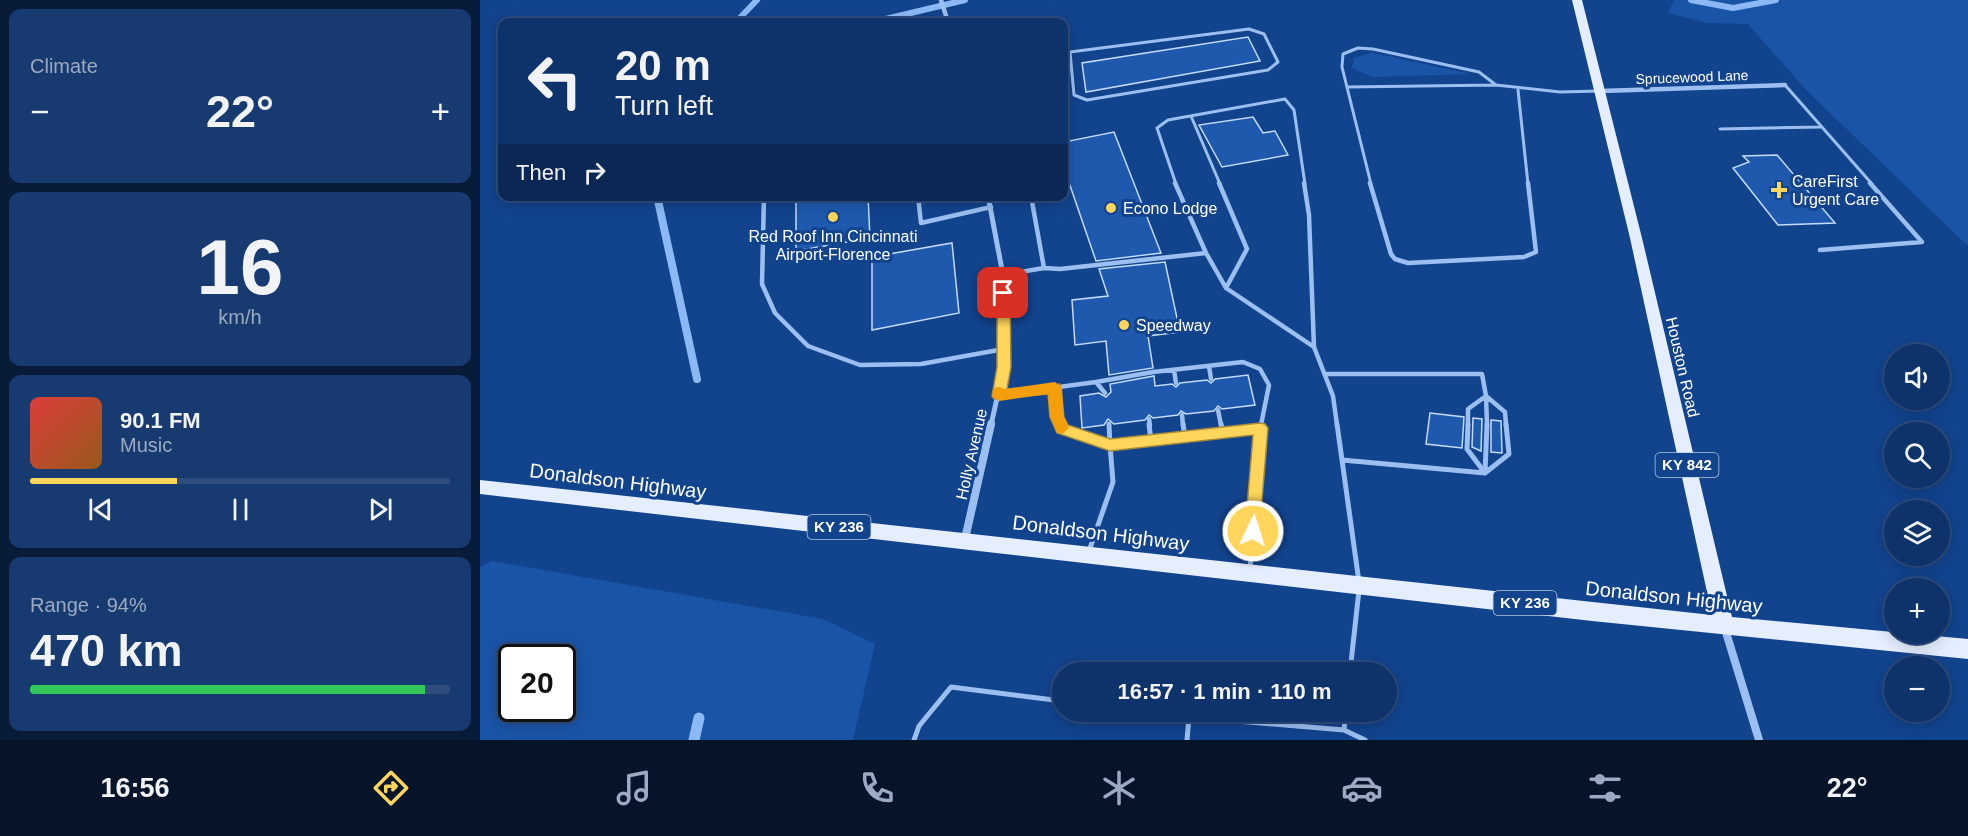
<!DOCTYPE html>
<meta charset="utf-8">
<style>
body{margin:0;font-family:Arial,sans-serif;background:#173a70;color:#f1f3f6;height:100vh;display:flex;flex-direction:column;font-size:22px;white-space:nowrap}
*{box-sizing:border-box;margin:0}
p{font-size:20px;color:#9baac1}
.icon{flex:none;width:33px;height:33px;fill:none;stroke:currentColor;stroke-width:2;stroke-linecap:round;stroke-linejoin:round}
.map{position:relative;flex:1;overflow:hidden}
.side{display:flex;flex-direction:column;gap:9px;padding:9px;background:#081c3a;width:480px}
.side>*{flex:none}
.guide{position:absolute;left:18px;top:18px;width:570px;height:183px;border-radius:12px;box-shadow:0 3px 15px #0003,0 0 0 2px #2e4d7e;background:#0e326a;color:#f1f3f6;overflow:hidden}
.buttons{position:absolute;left:1404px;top:344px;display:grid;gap:12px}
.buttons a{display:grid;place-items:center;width:66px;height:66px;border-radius:50%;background:#0e326a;box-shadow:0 3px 15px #0003,0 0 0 2px #2e4d7e;font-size:30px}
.speed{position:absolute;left:18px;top:644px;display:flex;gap:12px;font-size:30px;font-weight:700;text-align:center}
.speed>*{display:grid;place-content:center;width:78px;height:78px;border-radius:50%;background:#0e326a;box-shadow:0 3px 15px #0003,0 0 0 2px #2e4d7e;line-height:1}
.speed .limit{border:3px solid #111;border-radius:9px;background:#fff;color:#111}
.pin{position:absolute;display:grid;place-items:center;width:51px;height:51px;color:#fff;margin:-26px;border-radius:12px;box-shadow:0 3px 9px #0006}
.me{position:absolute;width:66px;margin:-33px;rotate:4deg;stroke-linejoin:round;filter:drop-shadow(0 0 4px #0008)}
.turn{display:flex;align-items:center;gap:21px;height:126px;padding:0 18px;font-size:27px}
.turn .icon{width:78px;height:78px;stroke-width:2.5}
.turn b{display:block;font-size:42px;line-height:51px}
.then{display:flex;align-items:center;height:57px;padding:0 18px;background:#0003;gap:12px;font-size:22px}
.big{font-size:45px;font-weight:800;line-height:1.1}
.side .card{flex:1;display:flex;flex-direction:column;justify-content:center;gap:9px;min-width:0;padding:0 21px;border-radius:12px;background:#173a70}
.side .dial{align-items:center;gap:0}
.dial b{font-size:78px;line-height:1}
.song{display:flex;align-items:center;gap:18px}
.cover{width:72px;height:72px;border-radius:9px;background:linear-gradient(135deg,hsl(0 70% 55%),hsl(30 70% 35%))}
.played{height:6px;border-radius:3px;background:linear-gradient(90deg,#ffd65b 35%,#2e4d7e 35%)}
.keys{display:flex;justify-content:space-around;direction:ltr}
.heat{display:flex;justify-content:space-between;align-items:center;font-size:33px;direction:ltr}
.charge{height:9px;border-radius:4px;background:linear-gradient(90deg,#34c759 94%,#2e4d7e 0)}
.trip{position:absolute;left:572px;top:662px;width:345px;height:60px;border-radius:30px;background:#0e326a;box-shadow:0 3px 15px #0003,0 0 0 2px #2e4d7e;font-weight:800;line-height:60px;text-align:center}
.tab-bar{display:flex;height:96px;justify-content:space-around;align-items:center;background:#06142a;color:#9baac1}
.tab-bar .icon{width:42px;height:42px}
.tab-bar .on{color:#ffd65b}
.tab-bar b{font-size:27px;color:#f1f3f6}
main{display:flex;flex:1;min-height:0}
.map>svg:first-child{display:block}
</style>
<main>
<section class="side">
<div class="card"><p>Climate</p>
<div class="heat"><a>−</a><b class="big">22°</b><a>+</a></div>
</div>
<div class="card dial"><b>16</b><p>km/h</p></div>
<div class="card">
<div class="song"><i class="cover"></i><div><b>90.1 FM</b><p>Music</p></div></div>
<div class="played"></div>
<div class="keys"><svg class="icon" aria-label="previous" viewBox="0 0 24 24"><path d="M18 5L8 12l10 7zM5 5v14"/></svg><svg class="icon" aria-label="pause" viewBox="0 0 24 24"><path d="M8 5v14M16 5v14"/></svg><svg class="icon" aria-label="next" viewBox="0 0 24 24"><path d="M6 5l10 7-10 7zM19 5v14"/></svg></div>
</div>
<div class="card"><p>Range · 94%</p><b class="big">470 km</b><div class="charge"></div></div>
</section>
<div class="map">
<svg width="1488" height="740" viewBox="0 0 1488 740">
<rect width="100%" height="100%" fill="#12438d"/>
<!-- green -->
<path fill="#1a54a7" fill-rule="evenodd" d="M1194 0H1488V246L1326 90 1268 24 1228 23 1188 13Z
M891 53 898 54 991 74 892 77 872 68 874 58Z
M12 561 343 619 395 644 373 740H0V567ZM32 657H82V708H32Z"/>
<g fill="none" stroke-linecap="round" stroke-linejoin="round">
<!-- stream-far2 -->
<path stroke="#8cb9f5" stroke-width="6" d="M1211 0 1253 8 1296 0
M256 22 277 0
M393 22 485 0"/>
<!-- stream-far1 -->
<path stroke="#8cb9f5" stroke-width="8" d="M177 196 217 379"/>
<!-- stream -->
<path stroke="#8cb9f5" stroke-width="11" d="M214 740 219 718"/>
</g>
<!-- building -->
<path fill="#1f59ad" stroke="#c2dafc" stroke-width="1.5" d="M768 37 780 61 606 92 602 63Z
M773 117 783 133 795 131 808 155 742 167 719 125Z
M634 132 681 253 616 261 584 168V142Z
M1297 155 1355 223 1298 225 1253 168 1269 162 1263 156Z
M316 196H388L390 238 316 251Z
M472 243 479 313 392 330V257Z
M685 262 700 332 668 336 673 368 629 375 626 341 595 345 592 300 628 296 619 269Z
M768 375 775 405 742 409 738 406 734 411 706 414 701 411 698 415 673 418 669 415 665 420 634 424 628 419 624 425 602 428 600 396 619 393 626 397 631 392 630 384 674 376 675 386 692 384 696 387 700 383 727 380 731 383 735 379Z
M950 413 984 417 982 448 946 444Z
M993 418 1002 419 1001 451 992 447Z
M1011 420 1021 421 1022 453 1011 452Z"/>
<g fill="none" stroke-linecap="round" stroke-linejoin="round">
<!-- lane-far2 -->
<path stroke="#9bbff1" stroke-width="3" d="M769 29 784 34 798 62 788 70 607 100 594 95 590 52Z
M584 53 590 52
M584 60 590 52
M1305 85 1392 184
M867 87 1016 85 1080 92 1119 91
M1038 90 1048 184
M711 116 740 184
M1240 129 1341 127
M696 184 677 128 688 120 805 99 814 110 825 184
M891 184 862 67 863 54 878 48 893 49 999 72 1016 85"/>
<!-- lane-far1 -->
<path stroke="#9bbff1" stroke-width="4.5" d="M695 183 726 253 746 288 834 347
M739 183 767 249 746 288
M824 183 829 215 834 347
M890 183 911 254 915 259 928 263 1044 257 1056 252 1048 183
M284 196 282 284 295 313 328 346 380 365 441 364 524 349
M438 196 441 223 511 207
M551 196 564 268
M1340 250 1442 242 1390 183
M523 275 564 268 580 269 726 253
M834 347 853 396 857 425
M729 366 731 379
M694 370 696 383
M845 374H1002L1006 396 1025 412 1026 425
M616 382 673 372 763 362 780 369 789 385 781 425
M575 388 577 417 580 425
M519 395 616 382 625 393
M1006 396 1007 425
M738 410 741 425
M702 415 703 425
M669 419 670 425
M988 425V409L1006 396"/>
<!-- lane -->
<path stroke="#9bbff1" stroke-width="5" d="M580 424 582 429 630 445 629 424
M669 424 671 441
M703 424 705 437
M741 424 743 433
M857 424 879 582
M988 424 987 449 1005 473
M780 428 781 424
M862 460 1005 473 1029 454 1026 424
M1005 473 1007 424
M609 551 633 482 630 445 780 428 770 570
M870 672 879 590
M662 711 709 717 707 740
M709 717 864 730 866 711
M864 730 885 740
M434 740 439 726 471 687 582 701"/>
<!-- street-far2 -->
<path stroke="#9bbff1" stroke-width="4.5" d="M461 0 468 22
M1121 91 1305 85"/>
<!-- street-far1 -->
<path stroke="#9bbff1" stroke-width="5" d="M508 196 523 275 524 367 511 425"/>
<!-- street -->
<path stroke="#9bbff1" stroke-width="8" d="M485 539 511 424
M1245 629 1279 740"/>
<!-- primary -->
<path fill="#e5eeff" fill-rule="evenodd" d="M1092 0H1102L1162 238 1252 617 1488 639V659L1112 621 0 494V480L1232 615 1150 238Z"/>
</g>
<!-- route -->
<path fill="#ffd65b" stroke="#a68b3b" stroke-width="1.5" d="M523 289 530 293 531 367 527 389 580 384 584 417 588 425 630 439 780 423 785 424 788 428 779 536H767L765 531 773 435 630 451 577 433 570 417 568 394 514 399 512 396 517 367V293Z"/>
<!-- slow -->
<path fill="#f59e0b" d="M575 382 582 388 584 417 589 428 582 434 577 432 570 417 568 394 519 401 512 396 514 388 519 387 525 389Z"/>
<!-- markers -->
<g fill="#ffd65b" stroke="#12438d" stroke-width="2">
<path d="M1296 181h6v6h6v6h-6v6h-6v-6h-6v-6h6z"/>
<circle cx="631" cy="208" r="6"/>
<circle cx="353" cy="217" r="6"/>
<circle cx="644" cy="325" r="6"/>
</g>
<g text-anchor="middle" stroke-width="6" stroke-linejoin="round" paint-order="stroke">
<!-- far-street labels -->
<g font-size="14" fill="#fff" stroke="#12438d">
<text transform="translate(1212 77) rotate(-2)" y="5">Sprucewood Lane</text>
</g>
<!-- shield labels -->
<g fill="#12438d" stroke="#b8c7dd" stroke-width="1.5">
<rect x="1175.5" y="453" width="63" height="24" rx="4.5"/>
<rect x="327.5" y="515" width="63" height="24" rx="4.5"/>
<rect x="1013.5" y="591" width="63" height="24" rx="4.5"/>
</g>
<g font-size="15" font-weight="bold" fill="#fff">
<text x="1207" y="470">KY 842</text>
<text x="359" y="532">KY 236</text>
<text x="1045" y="608">KY 236</text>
</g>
<!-- poi labels -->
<g font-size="16" fill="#fff" stroke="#12438d" text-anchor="start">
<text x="1312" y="187">CareFirst<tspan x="1312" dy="18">Urgent Care</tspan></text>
<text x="643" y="214">Econo Lodge</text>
<text x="353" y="242" text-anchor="middle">Red Roof Inn Cincinnati<tspan x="353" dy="18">Airport-Florence</tspan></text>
<text x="656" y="331">Speedway</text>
</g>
<!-- street labels -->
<g font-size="16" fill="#fff" stroke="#12438d">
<text transform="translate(1203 367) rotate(77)" y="6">Houston Road</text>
<text transform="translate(491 454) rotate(-77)" y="6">Holly Avenue</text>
</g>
<!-- near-street labels -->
<g font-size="20" fill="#fff" stroke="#12438d">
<text transform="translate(138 481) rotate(7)" y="7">Donaldson Highway</text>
<text transform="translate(621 533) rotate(7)" y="7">Donaldson Highway</text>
<text transform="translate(1194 597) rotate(6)" y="7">Donaldson Highway</text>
</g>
</g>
</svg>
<div class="buttons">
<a><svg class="icon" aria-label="sound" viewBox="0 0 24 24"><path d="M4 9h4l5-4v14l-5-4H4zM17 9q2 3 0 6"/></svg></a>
<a><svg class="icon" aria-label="search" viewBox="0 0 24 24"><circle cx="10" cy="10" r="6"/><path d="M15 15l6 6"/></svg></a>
<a><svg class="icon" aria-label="layers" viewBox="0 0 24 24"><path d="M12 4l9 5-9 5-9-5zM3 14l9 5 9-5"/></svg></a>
<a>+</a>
<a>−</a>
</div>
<div class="speed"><div class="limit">20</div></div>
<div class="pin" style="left:523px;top:293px;background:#d93025"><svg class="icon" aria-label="arrive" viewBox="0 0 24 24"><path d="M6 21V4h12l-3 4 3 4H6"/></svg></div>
<svg class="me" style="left:773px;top:531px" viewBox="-20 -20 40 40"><circle r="17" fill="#ffd65b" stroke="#fff" stroke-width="3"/><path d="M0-11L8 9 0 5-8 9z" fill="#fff"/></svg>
<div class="trip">16:57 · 1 min · 110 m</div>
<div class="guide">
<div class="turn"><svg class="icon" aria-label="left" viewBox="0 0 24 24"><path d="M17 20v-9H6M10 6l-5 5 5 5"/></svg><div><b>20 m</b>Turn left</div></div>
<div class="then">Then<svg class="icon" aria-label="right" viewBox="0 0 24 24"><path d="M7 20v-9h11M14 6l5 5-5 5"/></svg></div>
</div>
</div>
</main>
<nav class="tab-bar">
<b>16:56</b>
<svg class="icon on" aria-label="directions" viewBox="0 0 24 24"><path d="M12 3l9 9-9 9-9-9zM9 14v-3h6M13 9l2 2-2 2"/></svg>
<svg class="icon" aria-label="music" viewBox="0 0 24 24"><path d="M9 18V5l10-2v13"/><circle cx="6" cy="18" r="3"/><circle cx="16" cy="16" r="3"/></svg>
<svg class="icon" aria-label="phone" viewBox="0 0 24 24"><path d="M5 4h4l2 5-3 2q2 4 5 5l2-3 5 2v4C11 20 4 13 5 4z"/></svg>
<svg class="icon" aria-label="climate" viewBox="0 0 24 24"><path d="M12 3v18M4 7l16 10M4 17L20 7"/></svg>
<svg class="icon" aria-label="car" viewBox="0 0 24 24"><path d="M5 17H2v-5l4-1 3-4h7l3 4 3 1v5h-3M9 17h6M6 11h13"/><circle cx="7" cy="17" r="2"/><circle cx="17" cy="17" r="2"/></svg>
<svg class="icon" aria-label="filters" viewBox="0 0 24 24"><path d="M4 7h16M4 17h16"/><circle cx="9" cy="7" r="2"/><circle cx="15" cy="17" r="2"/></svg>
<b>22°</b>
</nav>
